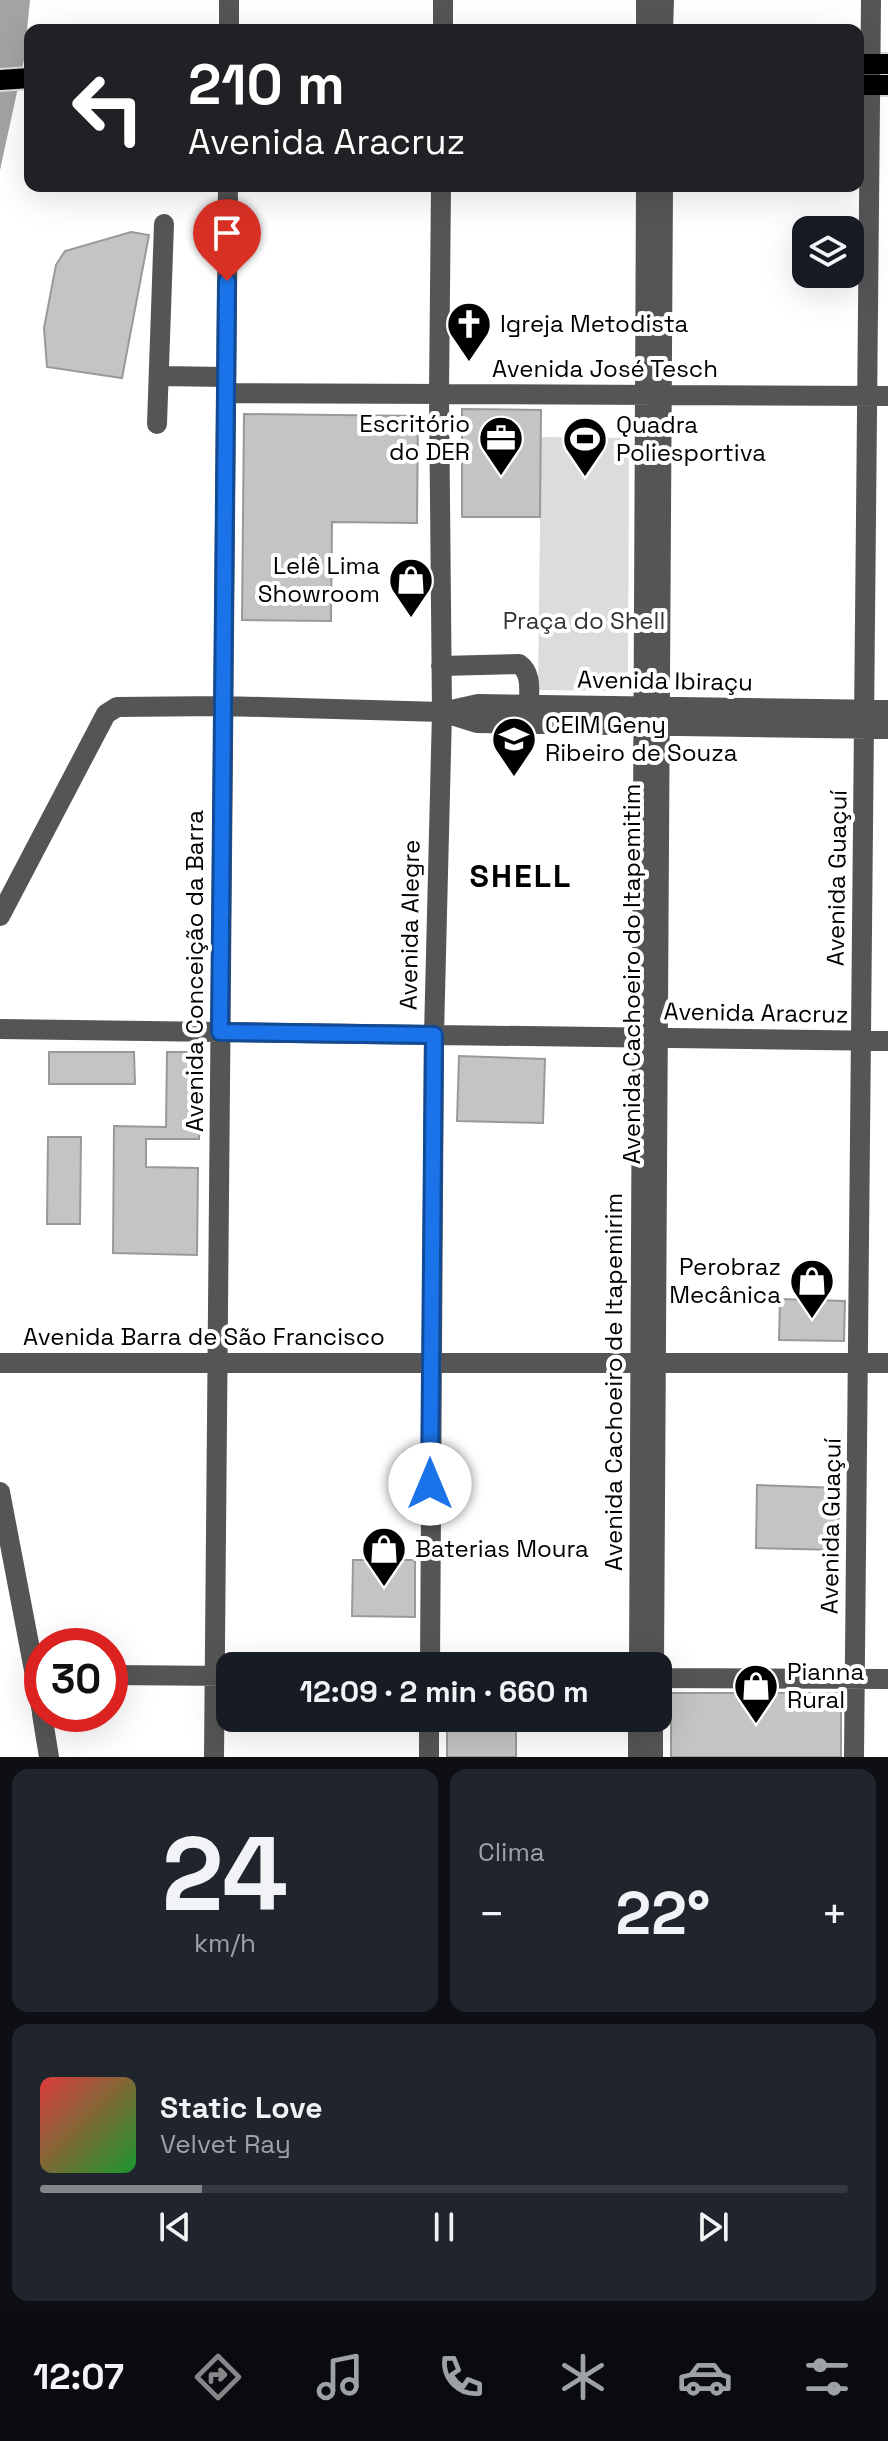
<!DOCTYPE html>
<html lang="pt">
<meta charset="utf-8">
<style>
body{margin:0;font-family:"Space Grotesk",sans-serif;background:#20242c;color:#f1f3f6;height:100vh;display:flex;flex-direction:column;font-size:30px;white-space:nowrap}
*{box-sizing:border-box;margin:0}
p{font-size:26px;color:#9ea1a6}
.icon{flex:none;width:44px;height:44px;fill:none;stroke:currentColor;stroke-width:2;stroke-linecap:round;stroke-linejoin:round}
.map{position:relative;height:1757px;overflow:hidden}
.panel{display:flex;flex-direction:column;gap:12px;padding:12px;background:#0d0f14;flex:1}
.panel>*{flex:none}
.hud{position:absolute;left:24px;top:24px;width:840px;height:168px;border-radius:16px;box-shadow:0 8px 32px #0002;background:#202124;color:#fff;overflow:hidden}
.fabs{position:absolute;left:792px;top:216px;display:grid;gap:16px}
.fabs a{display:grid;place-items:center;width:72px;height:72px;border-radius:16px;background:#171b24;box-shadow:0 8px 32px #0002;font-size:40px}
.speed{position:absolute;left:24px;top:1628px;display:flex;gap:16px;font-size:40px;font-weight:700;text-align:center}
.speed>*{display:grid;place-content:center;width:104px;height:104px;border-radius:50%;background:#171b24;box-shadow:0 8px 32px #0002;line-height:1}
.speed .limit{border:12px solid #d22;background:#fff;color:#111}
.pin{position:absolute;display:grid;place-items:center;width:68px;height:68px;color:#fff;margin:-82px -34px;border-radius:50% 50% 50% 0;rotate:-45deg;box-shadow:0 0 8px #0007}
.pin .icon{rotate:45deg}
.me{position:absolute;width:88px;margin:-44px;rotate:0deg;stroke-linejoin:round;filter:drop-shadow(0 0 6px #0008)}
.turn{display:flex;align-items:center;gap:28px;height:168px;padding:0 32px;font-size:36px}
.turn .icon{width:104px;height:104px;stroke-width:2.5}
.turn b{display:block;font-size:56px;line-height:68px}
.big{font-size:60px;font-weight:800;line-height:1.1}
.panel .tile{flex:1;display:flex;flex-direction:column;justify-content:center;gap:12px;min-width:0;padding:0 28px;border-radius:16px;background:#20242c}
.panel .dial{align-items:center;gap:0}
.dial b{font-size:104px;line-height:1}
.song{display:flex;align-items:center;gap:24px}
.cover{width:96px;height:96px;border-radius:12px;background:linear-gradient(135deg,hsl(0 70% 55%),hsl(130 70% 35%))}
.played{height:8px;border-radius:4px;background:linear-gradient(90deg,#858687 20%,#363941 20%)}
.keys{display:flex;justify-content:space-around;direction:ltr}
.heat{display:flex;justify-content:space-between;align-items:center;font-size:44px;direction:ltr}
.panel .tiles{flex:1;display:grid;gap:12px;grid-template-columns:1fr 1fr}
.tile:last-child{grid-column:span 2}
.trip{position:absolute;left:216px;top:1652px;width:456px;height:80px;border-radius:16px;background:#171b24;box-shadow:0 8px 32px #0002;font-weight:800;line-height:80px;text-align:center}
.tab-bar{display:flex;height:128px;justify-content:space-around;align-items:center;background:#090b0e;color:#9ea1a6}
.tab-bar .icon{width:56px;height:56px}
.tab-bar .current{color:#858687}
.tab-bar b{font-size:36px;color:#f1f3f6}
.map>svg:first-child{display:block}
</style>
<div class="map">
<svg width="888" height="1757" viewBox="0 0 888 1757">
<rect width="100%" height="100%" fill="#fff"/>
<!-- green -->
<path fill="#dcdcdc" d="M541 437 629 438 628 691 538 690Z"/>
<!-- water -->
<path fill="#a3a3a3" d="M0 0H30L24 60 0 170Z"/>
<!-- building -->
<path fill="#c4c4c4" stroke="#999" stroke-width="2" d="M131 232 149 235 122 378 47 367 44 328 56 265 65 251Z
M462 409 541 410 540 517H462Z
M244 414 418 416 417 523 332 522 331 621 242 620Z
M49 1052H134L135 1084H49Z
M167 1052H200L199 1139H146V1167L198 1168 197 1255 113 1253 114 1126 166 1127Z
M459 1056 545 1059 543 1123 457 1121Z
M48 1137H81L80 1224H47Z
M780 1299 845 1301 844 1341 779 1340Z
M757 1485 839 1488 838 1550 756 1548Z
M353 1560H415V1617L352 1616Z
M671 1693H841V1757H671Z
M447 1718H516V1757H447Z"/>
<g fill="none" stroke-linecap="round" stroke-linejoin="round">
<!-- major casing -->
<g stroke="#dbdbdb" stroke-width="24">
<path id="major" d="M858 64H888
M0 80 30 78
M858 85H888"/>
</g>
<!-- minor -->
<path stroke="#555" stroke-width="20" d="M229 30V0
M443 30V0
M646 30V0
M663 30 664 0
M159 376 226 377
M226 393 888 396
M157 424 164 224
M441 666 519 664C532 673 529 690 529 705
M445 713 477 723 888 729
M0 916 106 714 117 707 223 706 442 712 478 704 888 710
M0 1029 888 1041
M0 1363H888
M0 1492 42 1712
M430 1666 434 1035 442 712 439 394 441 186
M639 1666 646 186
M654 1666 663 186
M110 1675 230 1676
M658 1678 888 1679
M42 1714 49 1757
M214 1757 228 186
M429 1757V1718
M638 1757V1718
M653 1757V1718
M854 1757 871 0"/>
<!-- major -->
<use href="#major" stroke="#000" stroke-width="20"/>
</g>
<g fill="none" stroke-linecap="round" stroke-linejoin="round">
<!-- route casing -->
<g stroke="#114b97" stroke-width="20">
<path id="route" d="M227 281 220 1032 434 1035 430 1484"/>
</g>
<!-- route -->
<use href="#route" stroke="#1a73e8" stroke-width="14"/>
</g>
<!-- icons -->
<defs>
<g id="church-pin" transform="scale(2.3)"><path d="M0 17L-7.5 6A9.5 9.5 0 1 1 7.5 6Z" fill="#000" stroke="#fff"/><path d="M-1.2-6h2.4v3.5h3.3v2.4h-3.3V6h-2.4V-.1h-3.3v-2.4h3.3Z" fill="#fff"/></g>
<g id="office-pin" transform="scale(2.3)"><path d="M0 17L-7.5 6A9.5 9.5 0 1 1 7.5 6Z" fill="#000" stroke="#fff"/><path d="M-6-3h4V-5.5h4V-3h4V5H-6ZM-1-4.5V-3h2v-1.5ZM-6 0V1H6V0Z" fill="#fff"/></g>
<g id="stadium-pin" transform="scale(2.3)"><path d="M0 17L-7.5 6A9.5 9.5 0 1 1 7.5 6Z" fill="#000" stroke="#fff"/><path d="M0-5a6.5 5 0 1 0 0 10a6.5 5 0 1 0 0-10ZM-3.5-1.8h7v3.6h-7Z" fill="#fff"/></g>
<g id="shop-pin" transform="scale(2.3)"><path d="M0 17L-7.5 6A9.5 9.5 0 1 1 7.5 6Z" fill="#000" stroke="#fff"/><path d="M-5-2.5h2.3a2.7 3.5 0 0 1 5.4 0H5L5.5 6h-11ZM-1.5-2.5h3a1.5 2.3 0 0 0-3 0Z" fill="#fff"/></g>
<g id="school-pin" transform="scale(2.3)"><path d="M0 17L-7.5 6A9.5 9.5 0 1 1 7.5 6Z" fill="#000" stroke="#fff"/><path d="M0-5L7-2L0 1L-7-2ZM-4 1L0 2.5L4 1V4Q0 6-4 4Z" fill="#fff"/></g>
</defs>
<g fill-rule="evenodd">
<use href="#church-pin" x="469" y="324"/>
<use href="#office-pin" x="501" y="438"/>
<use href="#stadium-pin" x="585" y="439"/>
<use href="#shop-pin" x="411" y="580"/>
<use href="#school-pin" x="514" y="739"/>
<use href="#shop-pin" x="812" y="1281"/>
<use href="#shop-pin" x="384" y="1549"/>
<use href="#shop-pin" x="756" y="1686"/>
</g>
<g text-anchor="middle" stroke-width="8" stroke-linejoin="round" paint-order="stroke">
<!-- poi labels -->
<g font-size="24" fill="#000" stroke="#fff" text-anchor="start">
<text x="500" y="332">Igreja Metodista</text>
<text x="470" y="432" text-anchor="end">Escritório<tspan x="470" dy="28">do DER</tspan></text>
<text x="616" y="433">Quadra<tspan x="616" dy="28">Poliesportiva</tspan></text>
<text x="380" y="574" text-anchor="end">Lelê Lima<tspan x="380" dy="28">Showroom</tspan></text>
<text x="545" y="733">CEIM Geny<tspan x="545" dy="28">Ribeiro de Souza</tspan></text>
<text x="781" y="1275" text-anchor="end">Perobraz<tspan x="781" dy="28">Mecânica</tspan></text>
<text x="415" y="1557">Baterias Moura</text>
<text x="787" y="1680">Pianna<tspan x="787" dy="28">Rural</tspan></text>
</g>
<!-- street labels -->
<g font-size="24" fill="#000" stroke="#fff">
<text x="605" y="377">Avenida José Tesch</text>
<text transform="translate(665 681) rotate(1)" y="8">Avenida Ibiraçu</text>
<text transform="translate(837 878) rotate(-89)" y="8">Avenida Guaçuí</text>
<text transform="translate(410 925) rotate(-89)" y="8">Avenida Alegre</text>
<text transform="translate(195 971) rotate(-90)" y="8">Avenida Conceição da Barra</text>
<text transform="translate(632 974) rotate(-90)" y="8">Avenida Cachoeiro do Itapemitim</text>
<text transform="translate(756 1013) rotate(1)" y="8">Avenida Aracruz</text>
<text x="204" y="1345">Avenida Barra de São Francisco</text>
<text transform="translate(614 1382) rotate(-90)" y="8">Avenida Cachoeiro de Itapemirim</text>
<text transform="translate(831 1526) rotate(-89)" y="8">Avenida Guaçuí</text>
</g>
<!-- park labels -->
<g font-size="24" fill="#333" stroke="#fff">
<text x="584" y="629">Praça do Shell</text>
</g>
<!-- district labels -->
<g font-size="32" font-weight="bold" letter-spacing="2" fill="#000" stroke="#fff">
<text x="521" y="887">SHELL</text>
</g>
</g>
</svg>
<div class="fabs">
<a><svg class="icon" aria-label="layers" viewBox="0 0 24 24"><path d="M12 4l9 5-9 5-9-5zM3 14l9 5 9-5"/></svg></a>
</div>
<div class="speed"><div class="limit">30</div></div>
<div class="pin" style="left:227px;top:281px;background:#d93025"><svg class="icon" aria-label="arrive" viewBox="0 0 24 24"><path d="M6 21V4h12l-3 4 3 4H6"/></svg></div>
<svg class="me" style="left:430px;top:1484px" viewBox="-20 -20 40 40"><circle r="19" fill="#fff"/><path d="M0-13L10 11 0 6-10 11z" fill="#1a73e8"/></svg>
<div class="trip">12:09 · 2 min · 660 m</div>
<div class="hud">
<div class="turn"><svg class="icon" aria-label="left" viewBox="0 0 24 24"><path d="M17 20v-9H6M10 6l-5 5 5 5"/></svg><div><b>210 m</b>Avenida Aracruz</div></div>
</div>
</div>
<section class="panel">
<div class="tiles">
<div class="tile dial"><b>24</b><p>km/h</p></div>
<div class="tile"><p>Clima</p>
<div class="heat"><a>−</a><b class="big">22°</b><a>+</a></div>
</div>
<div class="tile">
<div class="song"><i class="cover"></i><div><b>Static Love</b><p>Velvet Ray</p></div></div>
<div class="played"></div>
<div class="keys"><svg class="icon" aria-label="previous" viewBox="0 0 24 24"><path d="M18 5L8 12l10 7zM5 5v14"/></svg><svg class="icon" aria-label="pause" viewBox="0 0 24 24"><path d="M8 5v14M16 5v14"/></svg><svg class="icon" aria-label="next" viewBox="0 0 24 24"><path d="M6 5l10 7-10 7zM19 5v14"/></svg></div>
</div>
</div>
</section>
<nav class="tab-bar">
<b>12:07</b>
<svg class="icon current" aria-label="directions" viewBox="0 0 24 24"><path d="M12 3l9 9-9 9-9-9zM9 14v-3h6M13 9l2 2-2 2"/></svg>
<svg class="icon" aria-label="music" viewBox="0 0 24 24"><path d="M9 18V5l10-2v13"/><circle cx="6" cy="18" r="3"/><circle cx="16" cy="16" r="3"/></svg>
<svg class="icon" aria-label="phone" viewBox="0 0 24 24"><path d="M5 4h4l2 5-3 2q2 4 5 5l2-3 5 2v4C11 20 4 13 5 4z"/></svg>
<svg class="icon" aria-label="climate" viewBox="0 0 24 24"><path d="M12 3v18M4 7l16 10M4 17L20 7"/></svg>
<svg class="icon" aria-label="car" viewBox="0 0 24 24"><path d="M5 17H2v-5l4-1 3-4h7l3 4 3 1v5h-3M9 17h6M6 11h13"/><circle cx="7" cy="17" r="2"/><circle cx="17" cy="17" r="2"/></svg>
<svg class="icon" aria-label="filters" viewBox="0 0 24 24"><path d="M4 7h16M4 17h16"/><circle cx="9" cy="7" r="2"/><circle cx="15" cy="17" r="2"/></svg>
</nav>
